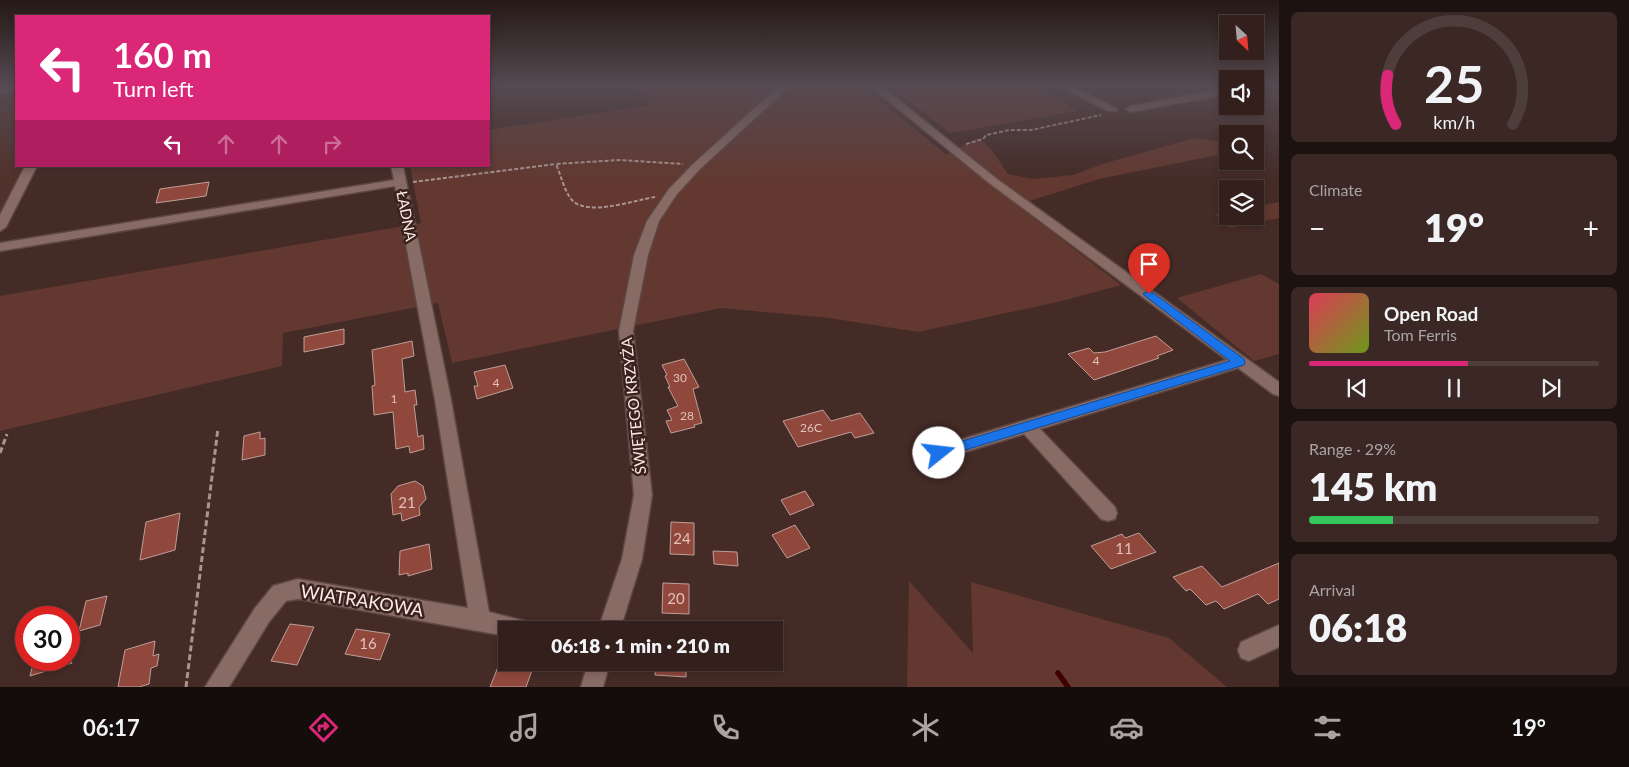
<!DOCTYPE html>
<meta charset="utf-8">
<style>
body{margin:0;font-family:Lato,sans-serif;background:#3b2825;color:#f1f3f6;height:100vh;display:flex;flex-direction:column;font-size:19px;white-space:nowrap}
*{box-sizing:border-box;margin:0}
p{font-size:16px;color:#a9a3a3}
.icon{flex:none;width:28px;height:28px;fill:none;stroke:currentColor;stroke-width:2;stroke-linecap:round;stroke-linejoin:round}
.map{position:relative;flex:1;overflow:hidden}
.panel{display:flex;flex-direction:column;gap:12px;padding:12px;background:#1c120f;width:350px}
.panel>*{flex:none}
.guide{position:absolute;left:15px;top:15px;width:475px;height:152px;border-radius:0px;box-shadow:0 2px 8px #0003,0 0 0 1px #4e3e3b;background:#db2777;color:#fff;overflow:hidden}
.needle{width:32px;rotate:154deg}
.controls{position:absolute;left:1219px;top:15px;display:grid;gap:10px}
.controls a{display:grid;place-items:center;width:45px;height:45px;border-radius:0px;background:#33201c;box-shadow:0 2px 8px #0003,0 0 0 1px #4e3e3b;font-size:25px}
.speed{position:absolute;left:15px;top:606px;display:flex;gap:10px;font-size:25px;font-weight:700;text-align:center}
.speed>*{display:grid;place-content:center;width:65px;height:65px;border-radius:50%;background:#33201c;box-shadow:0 2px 8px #0003,0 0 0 1px #4e3e3b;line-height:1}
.speed .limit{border:8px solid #d22;background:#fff;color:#111}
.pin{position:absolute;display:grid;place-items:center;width:42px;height:42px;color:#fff;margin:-51px -21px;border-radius:50% 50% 50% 0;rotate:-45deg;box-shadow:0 0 5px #0007}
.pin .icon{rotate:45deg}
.me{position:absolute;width:55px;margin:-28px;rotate:74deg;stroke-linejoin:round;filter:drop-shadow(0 0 4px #0008)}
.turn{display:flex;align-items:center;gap:18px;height:105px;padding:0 15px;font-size:22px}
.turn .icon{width:65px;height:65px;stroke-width:2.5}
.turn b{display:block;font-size:35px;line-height:42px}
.lanes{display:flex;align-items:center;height:48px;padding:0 15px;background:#0003;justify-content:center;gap:25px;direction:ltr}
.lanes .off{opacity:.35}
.big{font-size:38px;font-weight:800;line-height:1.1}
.panel .tile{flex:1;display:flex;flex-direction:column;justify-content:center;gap:8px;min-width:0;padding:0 18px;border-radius:8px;background:#3b2825}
.panel .dial{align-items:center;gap:0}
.dial svg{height:130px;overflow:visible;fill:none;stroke:#4e3e3b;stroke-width:7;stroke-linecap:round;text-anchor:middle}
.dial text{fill:#f1f3f6;stroke:none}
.song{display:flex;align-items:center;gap:15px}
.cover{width:60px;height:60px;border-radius:8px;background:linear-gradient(135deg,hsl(350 70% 55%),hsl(80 70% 35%))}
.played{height:5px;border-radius:2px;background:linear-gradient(90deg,#db2777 55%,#4e3e3b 55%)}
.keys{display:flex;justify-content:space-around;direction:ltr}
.heat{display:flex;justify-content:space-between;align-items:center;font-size:28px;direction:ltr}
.charge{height:8px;border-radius:4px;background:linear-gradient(90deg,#34c759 29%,#4e3e3b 0)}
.trip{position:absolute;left:498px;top:621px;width:285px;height:50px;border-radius:0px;background:#33201c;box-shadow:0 2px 8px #0003,0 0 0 1px #4e3e3b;font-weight:800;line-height:50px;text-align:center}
.tabs{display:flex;height:80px;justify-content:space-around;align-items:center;background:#140d0b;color:#a9a3a3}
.tabs .icon{width:35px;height:35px}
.tabs .on{color:#db2777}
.tabs b{font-size:22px;color:#f1f3f6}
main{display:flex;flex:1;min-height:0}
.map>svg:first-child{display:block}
</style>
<main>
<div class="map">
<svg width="1279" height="687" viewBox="0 0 1279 687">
<rect width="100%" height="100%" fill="#442b26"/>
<!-- built -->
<path fill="#51312b" d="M0 85H16V166H30L0 226Z"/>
<!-- green -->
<path fill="#623830" d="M636 85H860L946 154 979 138 991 149 1008 174 1033 179 1073 175 1102 164 1195 138 1227 143V153L1099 179 1017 205 1121 285 1058 302 918 332 829 318 721 308 452 363 438 303 283 333 282 366 0 431V296L421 223 410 166H489V130L650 105Z
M920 85H1033L1077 111 950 133 895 90Z
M1279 202V218L1230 228 1215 215 1227 212 1228 216H1255V207Z
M1261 274 1279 284V354L1254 361 1177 298Z
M909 581 973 653 971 582 1169 638 1227 687H907Z"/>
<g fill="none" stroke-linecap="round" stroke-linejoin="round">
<!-- stream -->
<path stroke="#400000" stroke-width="5.5" d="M1058 673 1068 687"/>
</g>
<!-- building -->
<path fill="#90483c" stroke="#bf9f99" d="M209 182 206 196 156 203 160 189Z
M344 329V344L304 352V337Z
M1156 336 1173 350 1157 356 1159 358 1094 380 1068 354 1089 348 1094 353 1105 352Z
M412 341 414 356 402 359 405 392 415 390 417 405H414L418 437 423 435 424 449 410 453 409 446 396 449 393 412 374 415 372 386 375 385 372 350Z
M684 359 699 387 693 389 702 423 694 425 695 427 671 433 666 421 672 420 667 410 678 406 668 387H670L665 376 667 375 662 365Z
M505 365 513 388 477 399 474 386H478L474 372Z
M823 410 831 421 860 413 874 433 855 438 851 432 798 447 783 421Z
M260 432V439L265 438V455L242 460 244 436Z
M415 481 423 486 426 499 419 507 420 515 402 521 401 513 393 515 391 494 398 486Z
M805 491 814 505 790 515 781 500Z
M180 513 175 550 140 560 146 522Z
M671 522 694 523V555L670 554Z
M795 525 810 548 787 558 772 535Z
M1139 533 1156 552 1111 569 1091 546 1122 534 1125 538Z
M429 544 432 569 408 576V573L399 575 400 551Z
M713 551 737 552 738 566 714 564Z
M1279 563V599L1268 604 1258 594 1224 609 1216 601 1206 605 1190 589 1186 591 1173 577 1202 566 1222 587Z
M663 583 689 584V614L662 613Z
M107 596 100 625 79 631 86 601Z
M290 624 314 627 297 665 271 661Z
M356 629 390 634 380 660 345 654Z
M155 641 153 656 159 654 157 666 151 668 149 684 139 687H118L125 650Z
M34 660H71L72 663 30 676Z
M500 662H535L526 687H490Z
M656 662H686V677L655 675Z"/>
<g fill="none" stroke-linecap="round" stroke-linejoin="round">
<!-- minor casing -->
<g stroke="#5c4743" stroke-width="3">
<path id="minor" d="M16 85V90L0 93V87Z
M780 85H791L700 169 677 194 659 221 648 255 633 331 652 495 642 559 620 630H598L622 559 634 495 619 331 634 255 647 221 669 189 692 165Z
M869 85H880L997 179 1279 382V396L1273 394 1238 368 1040 429 1115 507 1117 513 1115 519 1108 521 1101 519 1024 434 939 460 933 458 930 453 933 448 939 446 1227 360 989 183Z
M1057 85H1070L1117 109 1116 111H1108Z
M1255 85H1266L1255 89Z
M1228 88V94L1131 112 1126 109 1131 106Z
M25 166H37L6 227 0 231V215Z
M391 166H403L451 400 489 612 533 623 537 630H506V636L298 599 286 601 269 622 229 687H205L255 608 273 586 298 579 468 608 435 400 395 186 0 251V243L394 180Z
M1279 625V647L1249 661 1241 658 1238 650 1241 642Z
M588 662H610L603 687H581Z"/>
</g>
<!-- path-far1 -->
<path stroke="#a99490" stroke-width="2" stroke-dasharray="4 2" stroke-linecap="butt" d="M966 144 983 139 986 135 1010 130H1031L1101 115
M413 182 556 164
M655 197C635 200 587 217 572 200 564 191 561 175 556 164L620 160 683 164"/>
<!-- path -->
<path stroke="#a99490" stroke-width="3" stroke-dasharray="6 3" stroke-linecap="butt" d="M0 453 7 434
M186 687 218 428"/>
<!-- minor -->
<use href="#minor" fill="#896b66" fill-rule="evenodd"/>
</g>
<!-- sky -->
<linearGradient id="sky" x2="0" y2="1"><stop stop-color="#251815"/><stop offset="0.47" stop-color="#564a52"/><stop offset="1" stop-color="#564a52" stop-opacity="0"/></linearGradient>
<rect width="1279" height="181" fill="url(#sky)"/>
<!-- route -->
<path fill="#1a73e8" stroke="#114b97" d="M1149 290 1244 359 1245 362 1244 365 939 458 934 457 932 453 934 449 939 448 1230 361 1145 296 1143 294Z"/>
<g text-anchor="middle" stroke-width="5" stroke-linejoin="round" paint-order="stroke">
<!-- number labels -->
<g font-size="12" fill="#e1c2bc">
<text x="1096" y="365">4</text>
<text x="680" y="382">30</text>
<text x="496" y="387">4</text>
<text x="394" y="403">1</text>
<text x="687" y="420">28</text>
<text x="811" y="432">26C</text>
</g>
<!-- street labels -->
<g font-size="15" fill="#fceae7" stroke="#39211d">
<text transform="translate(406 216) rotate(79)" y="5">ŁADNA</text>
<text transform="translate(634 406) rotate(-96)" y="5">ŚWIĘTEGO KRZYŻA</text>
</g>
<!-- near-number labels -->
<g font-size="15" fill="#e1c2bc">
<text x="407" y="508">21</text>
<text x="682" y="544">24</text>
<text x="1124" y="554">11</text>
<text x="676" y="604">20</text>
<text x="368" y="649">16</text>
</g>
<!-- near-street labels -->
<g font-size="18" fill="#fceae7" stroke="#39211d">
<text transform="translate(362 601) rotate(9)" y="6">WIATRAKOWA</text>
</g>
</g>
</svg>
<div class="controls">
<a><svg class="needle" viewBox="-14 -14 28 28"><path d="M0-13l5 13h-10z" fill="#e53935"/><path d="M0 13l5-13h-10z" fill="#a9a3a3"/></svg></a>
<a><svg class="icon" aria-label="sound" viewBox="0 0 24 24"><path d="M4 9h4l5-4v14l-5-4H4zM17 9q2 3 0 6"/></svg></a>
<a><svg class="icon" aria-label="search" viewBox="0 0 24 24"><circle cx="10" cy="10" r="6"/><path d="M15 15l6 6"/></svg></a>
<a><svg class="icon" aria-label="layers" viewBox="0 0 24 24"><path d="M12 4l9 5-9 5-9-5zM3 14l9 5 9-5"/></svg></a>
</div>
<div class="speed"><div class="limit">30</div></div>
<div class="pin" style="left:1149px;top:294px;background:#d93025"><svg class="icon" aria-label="arrive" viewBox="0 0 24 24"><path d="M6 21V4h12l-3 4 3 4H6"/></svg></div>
<svg class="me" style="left:939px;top:453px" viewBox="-20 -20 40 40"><circle r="19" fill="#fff"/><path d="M0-13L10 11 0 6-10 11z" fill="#1a73e8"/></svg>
<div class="trip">06:18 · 1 min · 210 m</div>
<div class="guide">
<div class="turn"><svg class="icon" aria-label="left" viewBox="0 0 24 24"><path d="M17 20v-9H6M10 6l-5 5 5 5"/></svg><div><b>160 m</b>Turn left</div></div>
<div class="lanes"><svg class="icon" aria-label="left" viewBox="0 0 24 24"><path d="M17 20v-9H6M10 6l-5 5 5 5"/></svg><svg class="icon off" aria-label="ahead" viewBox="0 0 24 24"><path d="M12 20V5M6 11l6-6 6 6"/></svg><svg class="icon off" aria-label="ahead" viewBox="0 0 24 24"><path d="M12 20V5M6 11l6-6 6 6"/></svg><svg class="icon off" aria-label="right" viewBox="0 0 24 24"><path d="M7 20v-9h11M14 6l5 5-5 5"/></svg></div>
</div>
</div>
<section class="panel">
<div class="tile dial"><svg viewBox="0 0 100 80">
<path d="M14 69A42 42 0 1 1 86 69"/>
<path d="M14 69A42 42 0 0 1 9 39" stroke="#db2777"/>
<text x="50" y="56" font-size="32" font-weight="700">25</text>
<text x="50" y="72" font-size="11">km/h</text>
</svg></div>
<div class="tile"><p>Climate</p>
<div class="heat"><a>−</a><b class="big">19°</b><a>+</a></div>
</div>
<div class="tile">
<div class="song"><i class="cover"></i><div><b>Open Road</b><p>Tom Ferris</p></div></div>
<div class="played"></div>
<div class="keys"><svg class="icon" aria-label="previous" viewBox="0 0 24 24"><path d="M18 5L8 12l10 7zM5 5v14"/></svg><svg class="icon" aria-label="pause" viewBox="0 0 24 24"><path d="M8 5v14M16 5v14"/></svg><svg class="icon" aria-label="next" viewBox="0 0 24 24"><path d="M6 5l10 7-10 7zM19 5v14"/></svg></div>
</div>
<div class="tile"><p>Range · 29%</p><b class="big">145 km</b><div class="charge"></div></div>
<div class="tile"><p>Arrival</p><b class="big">06:18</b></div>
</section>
</main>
<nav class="tabs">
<b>06:17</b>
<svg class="icon on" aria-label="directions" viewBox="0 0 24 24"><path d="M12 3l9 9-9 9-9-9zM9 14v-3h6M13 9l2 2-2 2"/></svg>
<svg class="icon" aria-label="music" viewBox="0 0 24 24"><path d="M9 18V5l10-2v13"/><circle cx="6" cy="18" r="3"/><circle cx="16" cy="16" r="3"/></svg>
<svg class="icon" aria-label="phone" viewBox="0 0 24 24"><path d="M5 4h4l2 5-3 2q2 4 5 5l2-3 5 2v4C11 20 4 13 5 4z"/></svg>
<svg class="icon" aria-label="climate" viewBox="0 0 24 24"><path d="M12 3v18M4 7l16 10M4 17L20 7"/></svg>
<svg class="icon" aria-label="car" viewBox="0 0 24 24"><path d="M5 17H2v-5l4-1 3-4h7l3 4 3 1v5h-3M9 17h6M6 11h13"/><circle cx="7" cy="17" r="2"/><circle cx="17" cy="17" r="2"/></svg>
<svg class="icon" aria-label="filters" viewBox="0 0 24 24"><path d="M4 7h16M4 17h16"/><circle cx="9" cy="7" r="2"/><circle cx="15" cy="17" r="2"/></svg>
<b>19°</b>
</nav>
